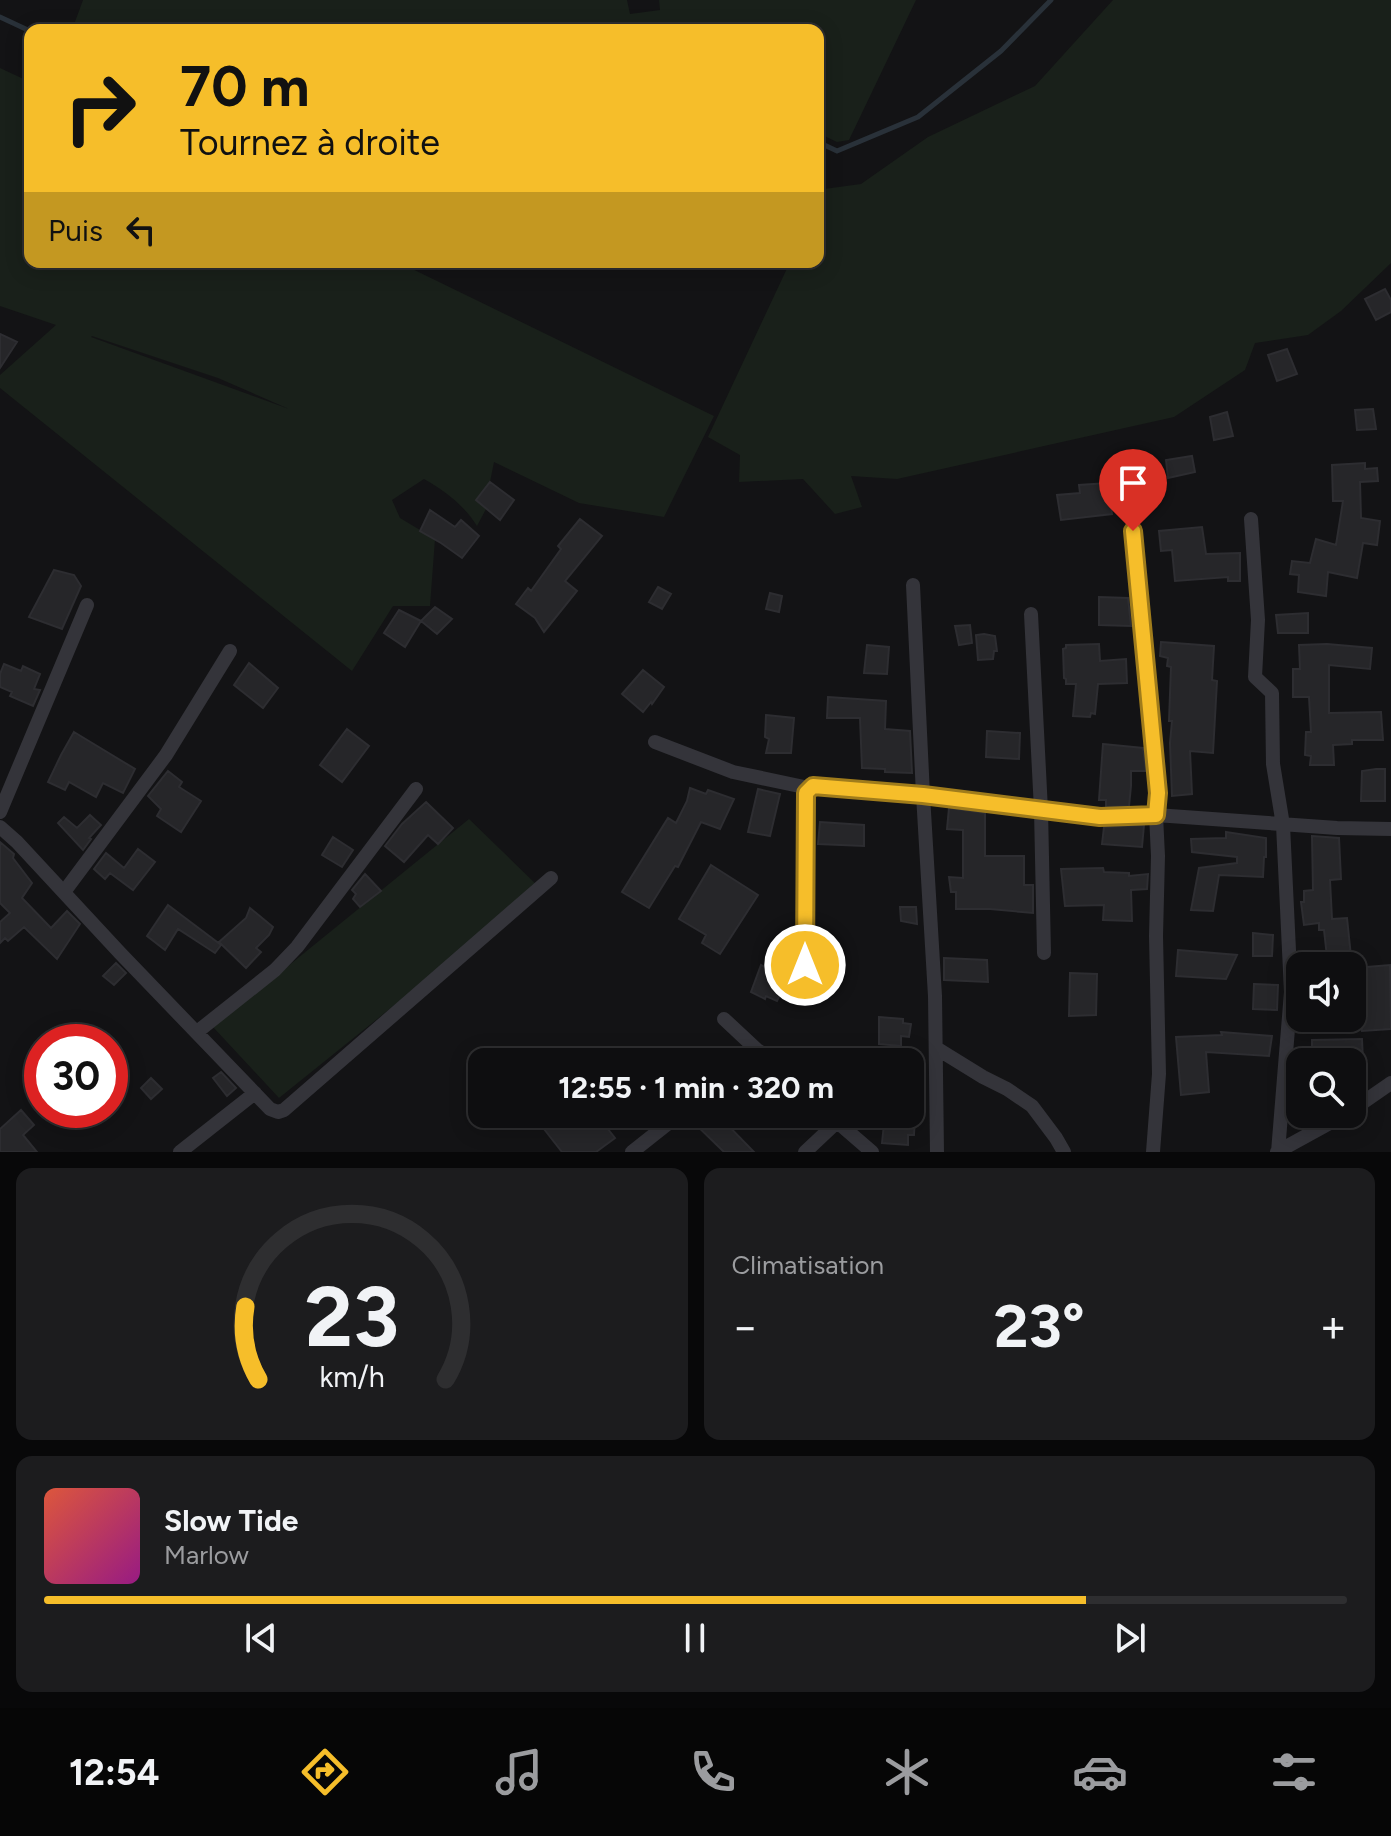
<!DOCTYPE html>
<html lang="fr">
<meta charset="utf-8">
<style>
body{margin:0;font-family:Figtree,sans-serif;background:#1c1c1e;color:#f1f3f6;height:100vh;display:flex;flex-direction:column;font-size:30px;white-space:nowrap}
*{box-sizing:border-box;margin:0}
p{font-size:26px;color:#9b9c9f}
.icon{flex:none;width:44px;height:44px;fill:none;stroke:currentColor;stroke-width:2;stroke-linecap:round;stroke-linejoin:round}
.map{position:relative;height:1152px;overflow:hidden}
.panel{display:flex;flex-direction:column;gap:16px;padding:16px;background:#080809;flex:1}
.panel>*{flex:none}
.top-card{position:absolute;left:24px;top:24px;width:800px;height:244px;border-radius:16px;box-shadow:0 4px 20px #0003,0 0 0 2px #2e2e30;background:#f6be2a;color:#111;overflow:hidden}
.fabs{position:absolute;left:1286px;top:952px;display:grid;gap:16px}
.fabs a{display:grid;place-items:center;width:80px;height:80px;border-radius:16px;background:#0e0e10;box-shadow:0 4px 20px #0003,0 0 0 2px #2e2e30;font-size:40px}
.speed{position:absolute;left:24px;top:1024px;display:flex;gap:16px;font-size:40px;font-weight:700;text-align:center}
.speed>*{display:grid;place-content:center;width:104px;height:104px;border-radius:50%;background:#0e0e10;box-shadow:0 4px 20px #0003,0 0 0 2px #2e2e30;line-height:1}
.speed .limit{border:12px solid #d22;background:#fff;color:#111}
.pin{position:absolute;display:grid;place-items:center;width:68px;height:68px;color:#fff;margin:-82px -34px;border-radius:50% 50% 50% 0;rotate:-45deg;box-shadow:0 0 8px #0007}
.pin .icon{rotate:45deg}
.me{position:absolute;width:88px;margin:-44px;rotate:0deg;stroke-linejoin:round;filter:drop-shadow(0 0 6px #0008)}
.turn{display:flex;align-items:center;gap:28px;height:168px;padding:0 24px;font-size:36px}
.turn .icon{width:104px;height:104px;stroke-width:2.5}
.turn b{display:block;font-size:56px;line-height:68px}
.then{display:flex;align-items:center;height:76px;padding:0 24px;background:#0003;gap:16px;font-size:30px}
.big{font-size:60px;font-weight:700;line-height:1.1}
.panel .widget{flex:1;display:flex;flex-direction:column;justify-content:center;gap:12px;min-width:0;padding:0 28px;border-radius:16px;background:#1c1c1e}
.panel .dial{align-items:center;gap:0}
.dial svg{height:208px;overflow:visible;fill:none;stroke:#2e2e30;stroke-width:7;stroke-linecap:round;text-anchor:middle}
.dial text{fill:#f1f3f6;stroke:none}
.song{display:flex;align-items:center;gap:24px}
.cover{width:96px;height:96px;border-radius:12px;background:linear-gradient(135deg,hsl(10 70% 55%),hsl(310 70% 35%))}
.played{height:8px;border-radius:4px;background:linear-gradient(90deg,#f6be2a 80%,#2e2e30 80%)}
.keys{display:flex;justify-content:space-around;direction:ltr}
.heat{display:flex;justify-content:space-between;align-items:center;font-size:44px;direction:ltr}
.panel .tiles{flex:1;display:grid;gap:16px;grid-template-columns:1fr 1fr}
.widget:last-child{grid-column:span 2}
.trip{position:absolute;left:468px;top:1048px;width:456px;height:80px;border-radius:16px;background:#0e0e10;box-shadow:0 4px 20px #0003,0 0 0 2px #2e2e30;font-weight:700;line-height:80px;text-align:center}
.tab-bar{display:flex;height:128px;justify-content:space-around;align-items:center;background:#060606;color:#9b9c9f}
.tab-bar .icon{width:56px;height:56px}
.tab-bar .current{color:#f6be2a}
.tab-bar b{font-size:36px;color:#f1f3f6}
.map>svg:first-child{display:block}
</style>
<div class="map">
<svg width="1391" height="1152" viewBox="0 0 1391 1152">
<rect width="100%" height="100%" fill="#131315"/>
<!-- green -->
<path fill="#19201a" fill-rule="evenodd" d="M83 0H627L630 14 660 10 659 0H916L849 140 837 142 818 133V30H72Z
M1113 0H1391V263L1341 311 1308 335 1255 343 1245 370 1174 417 897 479 851 476 862 507 835 514 803 479 739 482 740 455 708 437 790 262H818V201L824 189 861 184 928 137 1035 86Z
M0 68 30 82V262H398L714 416 664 517 579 503 494 462 490 482 477 500 486 509 477 526C464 505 445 491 424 479L392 500 400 518 435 539 430 606H393L352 671 0 388V375L56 325 0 306ZM92 336 218 378 289 409 91 337Z
M469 819 540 888 279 1098 213 1027Z"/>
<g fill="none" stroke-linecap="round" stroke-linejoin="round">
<!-- stream -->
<path stroke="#293139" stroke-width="5" d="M0 17 30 31
M818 142 837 151 918 117 1001 51 1051 0"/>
</g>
<!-- building -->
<path fill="#262629" stroke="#2d2d31" stroke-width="2" d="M1385 289 1391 300V312L1376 320 1365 299Z
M0 334 17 342 0 368Z
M1287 349 1297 374 1277 381 1268 355Z
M1373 409 1376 429 1357 430 1355 410Z
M1227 412 1233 436 1214 440 1210 417Z
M1192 456 1195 472 1168 478 1166 460Z
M1365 463V469L1377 468 1378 481 1360 482 1361 518 1380 521 1377 545 1363 543 1357 578 1328 572 1326 596 1298 592 1299 575 1290 574 1292 561 1310 563 1316 539 1336 545 1343 501H1333L1332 465Z
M490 482 514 500 500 520 476 500Z
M1108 483 1112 514 1061 520 1057 495 1080 493 1079 485Z
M430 510 455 527 461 520 479 536 462 558 441 543 420 531Z
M580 519 602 536 565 581 577 591 544 632 535 618 516 604 528 588 531 591 561 549 558 546Z
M1202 527 1206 554 1240 553V581H1228V577L1175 581 1172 550 1161 551 1159 531Z
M54 570 74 575 81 586 62 629 29 617Z
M658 587 671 594 662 609 649 602Z
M770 593 782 596 779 612 766 609Z
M1099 597 1128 598 1131 626 1099 625Z
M435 607 452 619 437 634 421 621Z
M399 610 421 621 405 647 384 633Z
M1308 613V633H1278L1276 615Z
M970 625 972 643 959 645 955 626Z
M984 634 995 636 997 651H994L993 659 978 660 976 635Z
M1161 642 1214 646 1212 680 1217 681 1213 753 1190 751 1192 794 1172 796 1170 743 1172 721H1169L1171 667 1167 666 1168 658 1160 656Z
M1099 644 1100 661 1126 659 1127 683 1098 684 1095 714 1091 713 1090 717 1073 716 1076 684H1066V679L1064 678 1063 649 1066 648V645Z
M1327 644 1372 648 1370 669 1329 665V713L1381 712 1383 740H1352V744L1333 745 1334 765H1310L1311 756 1305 755 1306 732H1311L1309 697H1293V669H1300L1299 645Z
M867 645 889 647 887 674 864 673Z
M249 663 278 688 263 708 234 685Z
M4 664 21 671 23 666 40 674 34 689 40 690 33 706 10 696 12 692 0 687V674Z
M643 670 664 687 652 704 651 702 643 712 622 694Z
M828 697 886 701 885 729 910 731 912 773 885 772V769L862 768 860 718H827Z
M766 715 794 718 791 753H766L769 739 765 737Z
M347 729 369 746 342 782 320 765Z
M987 731 1020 733 1019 759 986 757Z
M74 732 135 769 123 793 103 783 96 797 69 782 65 790 48 782 61 755Z
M1103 744 1143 748 1146 771H1131V786L1129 806 1106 807V800H1099Z
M1376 769H1385V801H1361L1362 771Z
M168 771 182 782 179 787 201 801 181 832 157 816 161 809 148 796Z
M690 788 706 794 708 790 734 799 720 829 701 822 678 867 675 866 649 908 622 892 668 818 676 823 687 801Z
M758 789 780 794 770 836 748 832Z
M426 802 453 828 438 844 428 835 404 862 385 846 402 824Z
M949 808 985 813V856H1024V885H1033V913L990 909H956V892H951L949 877 963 878V830L947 829Z
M90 815 101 825 89 838 91 839 83 850 58 823 64 817 77 828Z
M820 822 864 825V846L818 844Z
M1144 825 1142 847 1102 844 1104 827Z
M1226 832 1266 838V857H1264L1263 877 1219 875 1213 911 1191 910 1199 868 1237 863V857L1192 852 1191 839 1226 838Z
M1312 836 1339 838 1341 879 1330 880 1332 919 1347 918 1352 966H1328L1324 930H1319V923L1304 925 1301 902H1304V891L1313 890Z
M333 837 353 850 342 867 322 855Z
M0 842 14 854 13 858 32 883 22 898 51 928 67 911 80 924 57 959 24 927 8 941 5 938 0 943V922L10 913 0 903Z
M138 849 155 862 133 890 110 873 105 879 94 869 106 853 124 868Z
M711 865 758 895 720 954 702 943 706 935 679 919Z
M1103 868 1104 872 1129 873V876L1148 874 1147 889 1131 890 1132 921 1103 920 1104 905 1065 906 1061 869Z
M365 874 381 891 360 907 353 899 356 894 352 890Z
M168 905 221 945 215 953 178 929 165 950 147 936Z
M900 907H916L917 924 901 921Z
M250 908 273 927 269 935 256 948 261 952 246 968 219 942 246 918Z
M1253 933 1273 935 1272 956H1253Z
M1178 950 1237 955 1226 979 1176 976Z
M944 958 987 960 988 982 944 980Z
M116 963 126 973 114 985 103 976Z
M761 965 788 979 777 1001 766 996 765 999 751 992Z
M1390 965 1391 1029 1362 1031 1355 968Z
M1070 973 1097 974 1096 1015 1069 1016Z
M1254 984 1278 985 1277 1010 1253 1009Z
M879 1017 903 1019V1023L911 1024 909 1037 901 1036V1046L879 1044Z
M1221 1032 1272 1036 1269 1056 1206 1052 1209 1092 1181 1095 1176 1037 1222 1035Z
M1362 1039 1363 1062H1312V1040Z
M833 1048 882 1052 881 1062H832Z
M221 1072 236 1088 227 1096 213 1078Z
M151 1078 162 1089 151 1099 141 1088Z
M21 1110 34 1125 23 1135 37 1152H0V1129Z
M564 1114H596L615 1138 596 1152H562L544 1129Z
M690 1114H717L754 1152H724L689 1118Z
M885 1114 915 1115 914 1135H908V1145L882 1143Z"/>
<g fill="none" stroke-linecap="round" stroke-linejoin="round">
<!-- minor -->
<path stroke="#34343a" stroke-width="14" d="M1131 502 1140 620 1158 793 1156 815 1158 856 1156 936 1159 1074 1153 1152
M1251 519 1258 620 1255 677 1272 693 1273 764 1283 825 1291 992 1278 1152
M913 585 923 795 935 996 937 1152
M1031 614 1041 810 1044 953
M655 742 733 772 809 788 813 786 923 795 1100 817 1156 815 1337 828 1391 829
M0 812 87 605
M0 827 17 842 120 953 270 1109 278 1112 284 1110 551 878
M64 892 166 755 230 651
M805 965 806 793 809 788
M724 1019 770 1062
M197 1032 275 970 297 947 416 789
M936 1048 983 1077 1007 1089 1032 1106 1056 1138 1064 1152
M745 1062 759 1051
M1352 1110 1391 1083
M828 1114 872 1152
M180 1152 255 1093
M632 1152 680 1114
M805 1152 837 1122
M1277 1152 1346 1114"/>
</g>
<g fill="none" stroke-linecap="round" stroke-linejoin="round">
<!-- route casing -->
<g stroke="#a07c1b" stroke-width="20">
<path id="route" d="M805 965 806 793 813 786 923 795 1100 817 1156 815 1158 793 1133 531"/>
</g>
<!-- route -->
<use href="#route" stroke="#f6be2a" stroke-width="14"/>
</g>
</svg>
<div class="fabs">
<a><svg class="icon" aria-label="sound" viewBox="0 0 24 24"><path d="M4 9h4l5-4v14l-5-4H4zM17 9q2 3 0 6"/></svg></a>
<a><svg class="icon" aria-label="search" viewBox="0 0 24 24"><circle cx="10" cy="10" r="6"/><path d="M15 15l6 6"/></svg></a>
</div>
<div class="speed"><div class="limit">30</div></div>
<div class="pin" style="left:1133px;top:531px;background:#d93025"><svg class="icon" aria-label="arrive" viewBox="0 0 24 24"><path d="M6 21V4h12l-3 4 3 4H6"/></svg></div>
<svg class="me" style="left:805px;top:965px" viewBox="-20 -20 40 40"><circle r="17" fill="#f6be2a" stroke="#fff" stroke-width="3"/><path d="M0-11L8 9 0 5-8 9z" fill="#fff"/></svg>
<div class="trip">12:55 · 1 min · 320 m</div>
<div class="top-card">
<div class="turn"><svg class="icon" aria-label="right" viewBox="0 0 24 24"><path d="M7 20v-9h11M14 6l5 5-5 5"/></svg><div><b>70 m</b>Tournez à droite</div></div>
<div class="then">Puis<svg class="icon" aria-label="left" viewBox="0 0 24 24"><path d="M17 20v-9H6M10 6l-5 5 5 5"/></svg></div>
</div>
</div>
<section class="panel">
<div class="tiles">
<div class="widget dial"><svg viewBox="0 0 100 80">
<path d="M14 69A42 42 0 1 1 86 69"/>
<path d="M14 69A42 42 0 0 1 9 41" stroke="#f6be2a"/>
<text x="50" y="56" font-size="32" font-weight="700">23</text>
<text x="50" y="72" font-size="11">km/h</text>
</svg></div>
<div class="widget"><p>Climatisation</p>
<div class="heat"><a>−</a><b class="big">23°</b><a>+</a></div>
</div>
<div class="widget">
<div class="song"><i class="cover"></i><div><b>Slow Tide</b><p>Marlow</p></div></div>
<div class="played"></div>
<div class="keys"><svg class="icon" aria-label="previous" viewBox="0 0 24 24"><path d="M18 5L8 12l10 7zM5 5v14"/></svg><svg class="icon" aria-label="pause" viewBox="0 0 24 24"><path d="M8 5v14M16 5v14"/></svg><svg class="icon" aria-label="next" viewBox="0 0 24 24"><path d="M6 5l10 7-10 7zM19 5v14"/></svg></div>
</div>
</div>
</section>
<nav class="tab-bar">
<b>12:54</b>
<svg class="icon current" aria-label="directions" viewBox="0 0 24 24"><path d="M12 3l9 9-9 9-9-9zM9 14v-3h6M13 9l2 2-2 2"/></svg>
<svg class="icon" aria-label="music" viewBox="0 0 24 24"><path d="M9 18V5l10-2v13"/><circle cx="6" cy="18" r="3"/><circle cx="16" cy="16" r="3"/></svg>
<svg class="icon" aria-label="phone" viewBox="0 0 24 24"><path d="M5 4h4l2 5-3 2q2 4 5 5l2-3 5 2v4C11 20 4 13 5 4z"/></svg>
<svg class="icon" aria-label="climate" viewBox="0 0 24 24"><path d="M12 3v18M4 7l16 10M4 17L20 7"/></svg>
<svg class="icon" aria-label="car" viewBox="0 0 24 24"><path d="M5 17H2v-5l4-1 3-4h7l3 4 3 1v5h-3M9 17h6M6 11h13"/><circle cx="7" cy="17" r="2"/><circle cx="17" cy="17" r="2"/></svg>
<svg class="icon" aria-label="filters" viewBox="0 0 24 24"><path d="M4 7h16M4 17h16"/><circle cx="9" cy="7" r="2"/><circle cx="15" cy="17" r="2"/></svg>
</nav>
